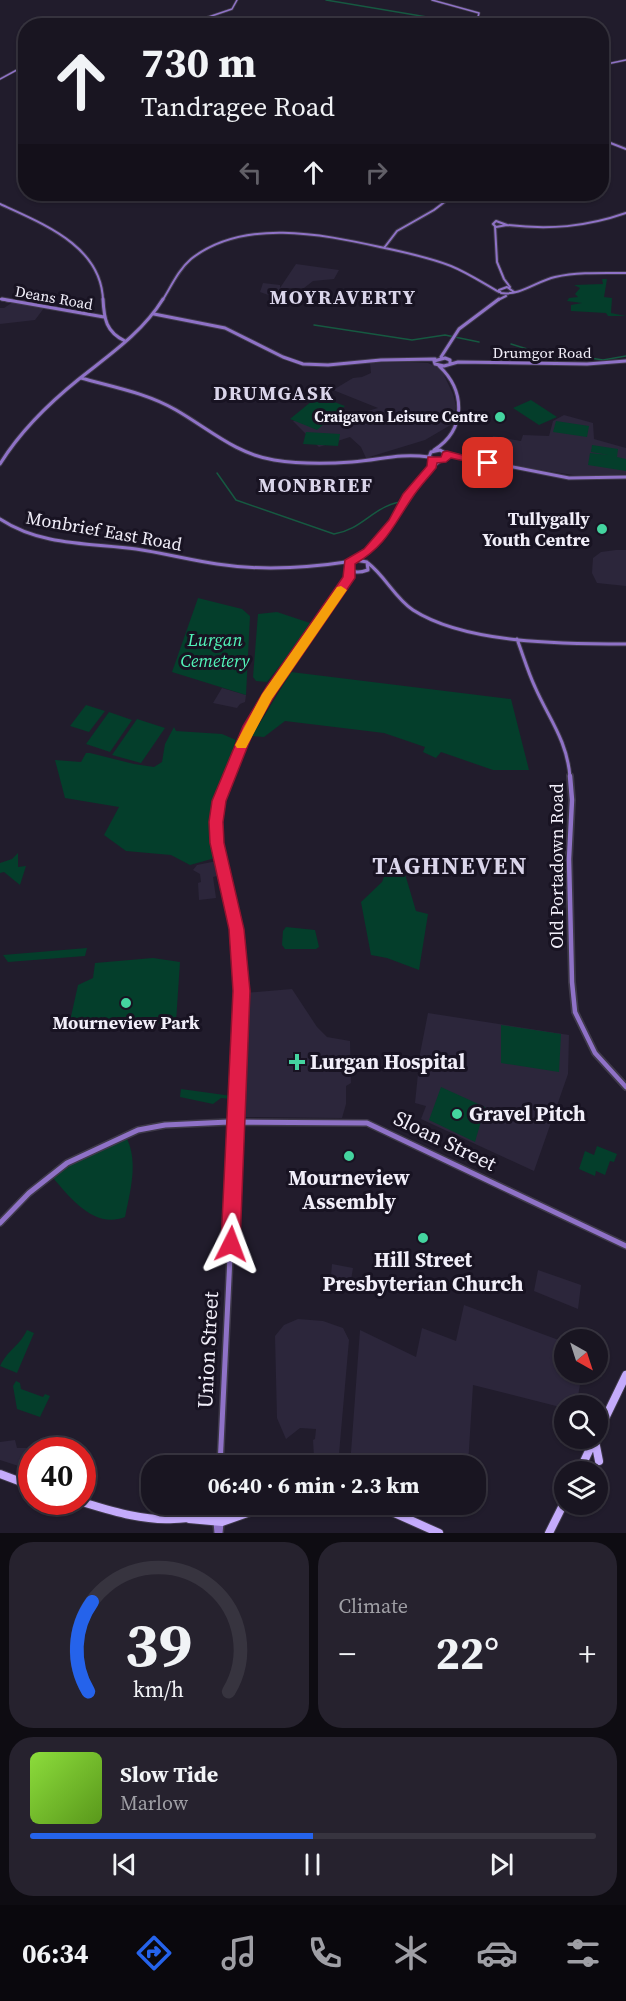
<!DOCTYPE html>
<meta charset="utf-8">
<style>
body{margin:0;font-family:"Source Serif 4",serif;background:#26222e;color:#f1f3f6;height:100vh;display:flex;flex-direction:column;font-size:22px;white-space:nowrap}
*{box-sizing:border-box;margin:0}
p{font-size:20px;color:#9f9fa5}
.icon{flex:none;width:33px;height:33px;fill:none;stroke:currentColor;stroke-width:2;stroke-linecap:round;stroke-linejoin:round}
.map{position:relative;height:1533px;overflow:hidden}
.panel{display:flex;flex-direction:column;gap:9px;padding:9px;background:#0e0c12;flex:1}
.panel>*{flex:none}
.guide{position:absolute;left:18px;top:18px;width:591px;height:183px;border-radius:24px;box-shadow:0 2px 4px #0004,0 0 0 2px #37343f;background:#191521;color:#f1f3f6;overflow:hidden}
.needle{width:39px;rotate:141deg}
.controls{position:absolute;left:554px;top:1329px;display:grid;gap:12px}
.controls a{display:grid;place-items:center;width:54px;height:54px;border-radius:50%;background:#191521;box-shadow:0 2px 4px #0004,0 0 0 2px #37343f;font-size:30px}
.speed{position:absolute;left:18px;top:1437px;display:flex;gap:12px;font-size:30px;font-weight:700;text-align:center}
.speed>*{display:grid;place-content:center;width:78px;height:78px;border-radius:50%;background:#191521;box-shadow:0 2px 4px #0004,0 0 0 2px #37343f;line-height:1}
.speed .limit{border:9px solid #d22;background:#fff;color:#111}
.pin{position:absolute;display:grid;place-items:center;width:51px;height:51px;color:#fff;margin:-26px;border-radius:12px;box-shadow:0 3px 9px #0006}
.me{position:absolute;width:66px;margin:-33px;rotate:3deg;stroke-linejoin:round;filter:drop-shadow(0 0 4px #0008)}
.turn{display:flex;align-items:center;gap:21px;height:126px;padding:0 24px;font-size:27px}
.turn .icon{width:78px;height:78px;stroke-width:2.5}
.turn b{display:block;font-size:42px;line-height:51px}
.lanes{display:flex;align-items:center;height:57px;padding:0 24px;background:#0003;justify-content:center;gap:30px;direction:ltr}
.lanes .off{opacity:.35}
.big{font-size:45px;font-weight:700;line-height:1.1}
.panel .card{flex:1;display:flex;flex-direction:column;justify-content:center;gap:9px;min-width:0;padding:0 21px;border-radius:24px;background:#26222e}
.panel .dial{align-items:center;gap:0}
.dial svg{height:156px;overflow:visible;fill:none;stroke:#37343f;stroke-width:7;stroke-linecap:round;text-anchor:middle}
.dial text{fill:#f1f3f6;stroke:none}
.song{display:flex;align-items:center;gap:18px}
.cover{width:72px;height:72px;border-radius:9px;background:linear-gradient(135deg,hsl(90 70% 55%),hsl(90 70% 35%))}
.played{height:6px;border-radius:3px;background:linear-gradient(90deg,#2563eb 50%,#37343f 50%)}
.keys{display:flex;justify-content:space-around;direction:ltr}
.heat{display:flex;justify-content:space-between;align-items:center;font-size:33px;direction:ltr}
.panel .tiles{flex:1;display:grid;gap:9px;grid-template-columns:1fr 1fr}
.card:last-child{grid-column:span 2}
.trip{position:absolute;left:141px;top:1455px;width:345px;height:60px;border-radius:24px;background:#191521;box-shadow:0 2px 4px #0004,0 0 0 2px #37343f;font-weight:700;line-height:60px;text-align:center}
.tab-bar{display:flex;height:96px;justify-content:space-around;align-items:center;background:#0a080d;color:#9f9fa5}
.tab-bar .icon{width:42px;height:42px}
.tab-bar .on{color:#2563eb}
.tab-bar b{font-size:27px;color:#f1f3f6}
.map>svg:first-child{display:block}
</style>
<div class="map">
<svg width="626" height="1533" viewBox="0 0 626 1533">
<rect width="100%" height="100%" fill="#211c2c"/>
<!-- built -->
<path fill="#2c263b" d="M296 264 339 270 334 279 313 281 304 288H282L274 297 260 292 263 283 280 285V288Z
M13 302 44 308 35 320 0 324V308H4Z
M409 362 428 363 441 369 453 394 456 406 454 423 425 440 366 458 361 447 350 437 319 447 293 421 325 410 332 417 344 418 378 408 333 390 353 378 362 377 371 373 370 363Z
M564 415 593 423 594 439 626 448V474L586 477 485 461 493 436 521 441 523 435 549 436 553 421Z
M616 550H626V586L597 583 592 573 593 558 601 552Z
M222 688 246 695 245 702 240 704 237 708 213 703Z
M217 861 221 875 213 877 216 898 199 900 198 883 201 882 200 874 193 870 197 865Z
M292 989 317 1027 327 1037 350 1041 351 1083 346 1086V1104L342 1118 245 1117 241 1114 245 1022 248 1017 245 993Z
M428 1013 569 1035 568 1074 534 1171 421 1119 426 1106 415 1103 420 1054Z
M332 1264 353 1268 349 1292 330 1287Z
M538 1270 581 1285 578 1309 534 1291Z
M464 1305 564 1342V1372L582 1373 577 1402 572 1401 571 1405 564 1406V1408L473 1385 468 1465 350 1466 360 1330 416 1357 422 1328 456 1341Z
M298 1319 323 1321 343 1328 349 1340 339 1454 314 1457 313 1440 315 1439 316 1429 300 1428 286 1439 277 1418 275 1336 284 1325Z
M15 1440 17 1448H31L27 1459 31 1462V1470L0 1460V1442Z"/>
<!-- green -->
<path fill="#043e2b" d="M465 17H477V20L516 19 545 25 465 26 476 20 465 19Z
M602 279H607L604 297 612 298 611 313 626 316H608L606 313 571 311V305L582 303 567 301 569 298 578 297 575 294 580 288 574 285 603 284Z
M318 396 345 406 317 430 290 419Z
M531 400 557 417 539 425 513 408Z
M556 421 589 426 587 437 553 432Z
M306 432 340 434 338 446 303 444Z
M592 445 618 449 617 457 626 459V471L588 465 590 453 609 455 591 452Z
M198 598 242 609 250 616 246 695 172 672Z
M277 612 313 624 267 682 256 681 253 677 258 614Z
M291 672 511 699 529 770H493L441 752 436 758 423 752 425 747 384 733 285 721 264 737 252 736Z
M86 705 105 711 89 732 70 726Z
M109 712 132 720 110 752 86 744Z
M137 719 165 728 141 763 112 755Z
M174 727 176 731 222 734 236 740 213 809 211 845 215 858 190 865 171 855 126 851 104 835 119 807 65 798 55 760 81 762 86 753H90L134 764 154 767 162 762 165 744Z
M18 853V867L26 866 20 885 4 872 0 873V863L12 859Z
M405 874 416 911 428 914 419 970 387 958 371 955 361 902 382 882 384 877Z
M286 927 315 930 319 947 316 949H285L282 945 283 931Z
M87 948 85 956 8 962 3 955Z
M153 958 180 962 176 1022 68 1030 78 985 93 978 95 963Z
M501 1025 561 1034 559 1072 501 1063Z
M441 1087 485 1107 475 1142 429 1120Z
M181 1089 232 1096V1099L221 1098 213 1104 180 1097Z
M126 1137C139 1161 130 1192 125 1217 95 1229 71 1199 54 1179V1175L73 1162Z
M597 1146 617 1154 614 1162 610 1161 605 1175 596 1171 595 1176 579 1169 585 1151 594 1155Z
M27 1330 34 1333 17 1373 0 1366C9 1348 18 1348 27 1330Z
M16 1381 20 1383 21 1389 43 1397 45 1394 50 1396 40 1417 17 1409 13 1386Z"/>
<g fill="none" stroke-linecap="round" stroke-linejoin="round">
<!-- stream -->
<path stroke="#165941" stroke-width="1.5" d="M326 0 433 18 476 20
M479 20 521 21
M314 325 412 340 445 335 479 342
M511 344 556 358 584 357 603 360 626 356
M217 473 236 500 334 534C365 529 374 503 408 501"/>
<!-- secondary-far4 casing -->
<g stroke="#3e3949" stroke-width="3">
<path id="secondary-far4" d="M432 0 479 13 477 21 463 26
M182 26 232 9 237 0
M602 65 626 60
M0 79 26 65"/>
</g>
<!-- secondary-far3 casing -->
<g stroke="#3e3949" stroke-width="4">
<path id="secondary-far3" d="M602 135 608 142 626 149
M0 204C43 224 102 246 103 301
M496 221 507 225 496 227 493 224Z
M507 225C549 230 586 227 626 213
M495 226 497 262 504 279 510 287
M384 248 397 231 434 210 455 194
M514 292 507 287 499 290 501 293C520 296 537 281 555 277 578 272 602 273 626 273
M0 299 10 301
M162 301C171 287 178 270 191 259 243 218 321 234 380 247 404 252 428 257 451 266 468 273 483 283 499 292
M496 301 506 296"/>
</g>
<!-- secondary-far2 casing -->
<g stroke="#3e3949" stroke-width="5">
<path id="secondary-far2" d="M2 299 104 317
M103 299C104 319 106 332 125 341
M154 314 225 328 283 357 303 364 328 365 381 360 435 359
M441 357 459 329 499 299
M450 364V360L445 358 434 361 435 364 444 366 458 362 587 364 626 361
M81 378C113 387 147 393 176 410 209 429 236 454 274 460 299 464 326 464 352 462 381 460 398 453 429 457
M434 450C466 430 466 391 439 366
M440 450 447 454 444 459 436 460 429 457 431 452Z
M447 454 569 478 626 477
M0 464C21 430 48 404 79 379 109 355 142 333 163 299
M0 519C41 546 89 543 136 549 163 553 190 560 217 564 262 571 308 568 353 561
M355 560C394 536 404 487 441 460
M355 560 367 562 368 570C359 573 353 574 348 565Z
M368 563C385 576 395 598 413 610 466 644 564 644 626 644
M517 639C523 655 528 672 535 687 549 719 567 740 570 777
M228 777 246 733 257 713 349 578 351 570"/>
</g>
<!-- secondary-far1 casing -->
<g stroke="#3e3949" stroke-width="8">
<path id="secondary-far1" d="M229 776C226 784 221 793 219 801 208 846 233 889 237 933 243 993 240 1051 237 1112
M570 776 572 800 569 859 572 982 575 1012 595 1053 626 1087"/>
</g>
<!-- secondary casing -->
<g stroke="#3e3949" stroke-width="8">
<path id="secondary" d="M0 1223 29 1193 67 1163 138 1130 165 1125 229 1122 367 1123 626 1246
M220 1466 237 1110
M216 1504V1514
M216 1522 217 1533
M220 1533 221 1523"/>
</g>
<!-- highway casing -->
<g stroke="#3e3949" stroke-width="10">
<path id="highway" d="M597 1435 626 1375
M595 1441 599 1461
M579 1472 595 1438
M0 1474 32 1486
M82 1502C112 1511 143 1521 174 1519 204 1518 233 1509 262 1504
M362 1504 390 1511 439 1533
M216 1516 251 1511
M189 1519 222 1522 273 1504
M549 1533 564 1503"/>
</g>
<!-- secondary-far4 -->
<use href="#secondary-far4" stroke="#8f72c7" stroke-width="1.5"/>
<!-- secondary-far3 -->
<use href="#secondary-far3" stroke="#8f72c7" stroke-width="2"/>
<!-- secondary-far2 -->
<use href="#secondary-far2" stroke="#8f72c7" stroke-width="3"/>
<!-- secondary-far1 -->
<use href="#secondary-far1" stroke="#8f72c7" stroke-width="4.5"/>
<!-- secondary -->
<use href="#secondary" stroke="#8f72c7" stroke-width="5"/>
<!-- highway -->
<use href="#highway" stroke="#c4abfb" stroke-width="8"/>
</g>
<!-- route -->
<path fill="#e11d48" stroke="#92132f" stroke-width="1.5" d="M447 451 493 463 488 466 451 458 446 462 437 463 436 468C428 478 419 487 412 498 393 526 386 546 355 564V578L276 693 254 730 226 801 223 822 224 843 244 929 250 991 240 1244 237 1250 231 1253 224 1250 221 1244 233 991 229 929 210 843 209 822 212 801 243 726 267 686 343 577 345 560 364 549 389 520 403 494 427 466 428 457H441L443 452Z"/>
<!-- slow -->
<path fill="#f59e0b" d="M341 586 347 590 272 699 246 748H237L235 745 262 694 337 587Z"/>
<!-- markers -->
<g fill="#44d49f" stroke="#181322" stroke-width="2">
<circle cx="500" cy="417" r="6"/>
<circle cx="602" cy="529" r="6"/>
<circle cx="126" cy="1003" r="6"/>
<path d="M294 1053h6v6h6v6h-6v6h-6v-6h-6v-6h6z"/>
<circle cx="457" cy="1114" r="6"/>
<circle cx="349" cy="1156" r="6"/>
<circle cx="423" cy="1238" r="6"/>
</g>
<g text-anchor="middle" stroke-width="6" stroke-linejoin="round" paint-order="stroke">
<!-- far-street labels -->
<g font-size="15" fill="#f1eef9" stroke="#181322">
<text transform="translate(54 298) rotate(10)" y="5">Deans Road</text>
<text x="542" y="358">Drumgor Road</text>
</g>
<!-- far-poi labels -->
<g font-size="15" font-weight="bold" fill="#f1eef9" stroke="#181322" text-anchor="end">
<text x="488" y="422">Craigavon Leisure Centre</text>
</g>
<!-- poi labels -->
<g font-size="18" font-weight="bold" fill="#f1eef9" stroke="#181322" text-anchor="end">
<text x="590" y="525">Tullygally<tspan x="590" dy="21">Youth Centre</tspan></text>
<text x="126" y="1029" text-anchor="middle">Mourneview Park</text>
</g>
<!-- street labels -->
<g font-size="18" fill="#f1eef9" stroke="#181322">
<text transform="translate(104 531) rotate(10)" y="6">Monbrief East Road</text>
<text transform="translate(557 866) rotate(-90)" y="6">Old Portadown Road</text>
</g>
<!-- park labels -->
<g font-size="18" font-style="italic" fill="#52f5b9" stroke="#181322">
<text x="215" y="646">Lurgan<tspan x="215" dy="21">Cemetery</tspan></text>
</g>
<!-- far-district labels -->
<g font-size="20" font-weight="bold" letter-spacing="1.5" fill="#dad5ea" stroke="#181322">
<text x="343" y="304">MOYRAVERTY</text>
<text x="274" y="400">DRUMGASK</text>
<text x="316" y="492">MONBRIEF</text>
</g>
<!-- near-poi labels -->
<g font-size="21" font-weight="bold" fill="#f1eef9" stroke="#181322" text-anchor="start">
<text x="310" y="1069">Lurgan Hospital</text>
<text x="469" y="1121">Gravel Pitch</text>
<text x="349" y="1185" text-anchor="middle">Mourneview<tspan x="349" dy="24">Assembly</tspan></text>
<text x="423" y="1267" text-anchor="middle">Hill Street<tspan x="423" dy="24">Presbyterian Church</tspan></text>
</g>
<!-- near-street labels -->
<g font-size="21" fill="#f1eef9" stroke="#181322">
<text transform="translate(445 1141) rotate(26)" y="7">Sloan Street</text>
<text transform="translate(208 1350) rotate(-87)" y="7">Union Street</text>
</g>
<!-- district labels -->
<g font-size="24" font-weight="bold" letter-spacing="1.5" fill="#dad5ea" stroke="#181322">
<text x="450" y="874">TAGHNEVEN</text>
</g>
</g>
</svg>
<div class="controls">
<a><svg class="needle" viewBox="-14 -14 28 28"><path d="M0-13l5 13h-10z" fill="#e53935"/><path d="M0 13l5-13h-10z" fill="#9f9fa5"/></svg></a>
<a><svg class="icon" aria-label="search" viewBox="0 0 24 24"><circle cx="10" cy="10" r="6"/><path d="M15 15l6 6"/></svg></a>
<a><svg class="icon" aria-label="layers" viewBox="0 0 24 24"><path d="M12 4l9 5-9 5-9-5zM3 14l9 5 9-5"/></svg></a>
</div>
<div class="speed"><div class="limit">40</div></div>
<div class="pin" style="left:488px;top:463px;background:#d93025"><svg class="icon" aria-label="arrive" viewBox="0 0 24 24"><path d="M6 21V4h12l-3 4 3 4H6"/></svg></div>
<svg class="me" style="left:231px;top:1244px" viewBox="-20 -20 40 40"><path d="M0-17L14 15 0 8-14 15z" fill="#e11d48" stroke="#fff" stroke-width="4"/></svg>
<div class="trip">06:40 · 6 min · 2.3 km</div>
<div class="guide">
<div class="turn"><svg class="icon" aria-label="ahead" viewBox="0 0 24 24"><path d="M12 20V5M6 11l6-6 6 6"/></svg><div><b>730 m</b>Tandragee Road</div></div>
<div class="lanes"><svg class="icon off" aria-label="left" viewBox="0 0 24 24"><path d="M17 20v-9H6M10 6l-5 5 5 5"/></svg><svg class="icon" aria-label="ahead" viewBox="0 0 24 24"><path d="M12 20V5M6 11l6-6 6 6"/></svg><svg class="icon off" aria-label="right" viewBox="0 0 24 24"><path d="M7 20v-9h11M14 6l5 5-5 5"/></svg></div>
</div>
</div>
<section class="panel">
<div class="tiles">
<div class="card dial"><svg viewBox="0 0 100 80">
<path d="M14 69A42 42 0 1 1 86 69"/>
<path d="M14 69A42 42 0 0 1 16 23" stroke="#2563eb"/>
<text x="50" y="56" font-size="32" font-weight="700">39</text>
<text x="50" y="72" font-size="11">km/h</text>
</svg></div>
<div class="card"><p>Climate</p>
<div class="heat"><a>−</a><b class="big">22°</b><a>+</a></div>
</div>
<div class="card">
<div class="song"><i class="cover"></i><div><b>Slow Tide</b><p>Marlow</p></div></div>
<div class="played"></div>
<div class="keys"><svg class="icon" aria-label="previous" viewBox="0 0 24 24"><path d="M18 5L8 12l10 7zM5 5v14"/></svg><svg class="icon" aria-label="pause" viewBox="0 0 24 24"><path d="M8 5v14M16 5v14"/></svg><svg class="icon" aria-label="next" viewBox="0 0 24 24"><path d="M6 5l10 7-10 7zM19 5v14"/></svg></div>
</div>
</div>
</section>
<nav class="tab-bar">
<b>06:34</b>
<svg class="icon on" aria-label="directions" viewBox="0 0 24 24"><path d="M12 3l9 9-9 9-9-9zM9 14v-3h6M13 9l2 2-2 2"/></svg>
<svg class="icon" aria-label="music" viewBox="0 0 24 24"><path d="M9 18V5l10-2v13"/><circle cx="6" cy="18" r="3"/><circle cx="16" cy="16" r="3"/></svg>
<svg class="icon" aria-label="phone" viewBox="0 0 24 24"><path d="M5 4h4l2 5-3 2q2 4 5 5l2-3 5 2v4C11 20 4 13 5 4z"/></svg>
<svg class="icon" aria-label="climate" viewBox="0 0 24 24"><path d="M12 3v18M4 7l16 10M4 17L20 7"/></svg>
<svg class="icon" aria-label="car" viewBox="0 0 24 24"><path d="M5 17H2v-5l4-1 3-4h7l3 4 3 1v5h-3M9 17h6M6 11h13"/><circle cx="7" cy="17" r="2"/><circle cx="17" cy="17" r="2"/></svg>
<svg class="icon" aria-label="filters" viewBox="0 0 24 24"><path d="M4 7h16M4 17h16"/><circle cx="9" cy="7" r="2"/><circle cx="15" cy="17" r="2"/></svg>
</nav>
